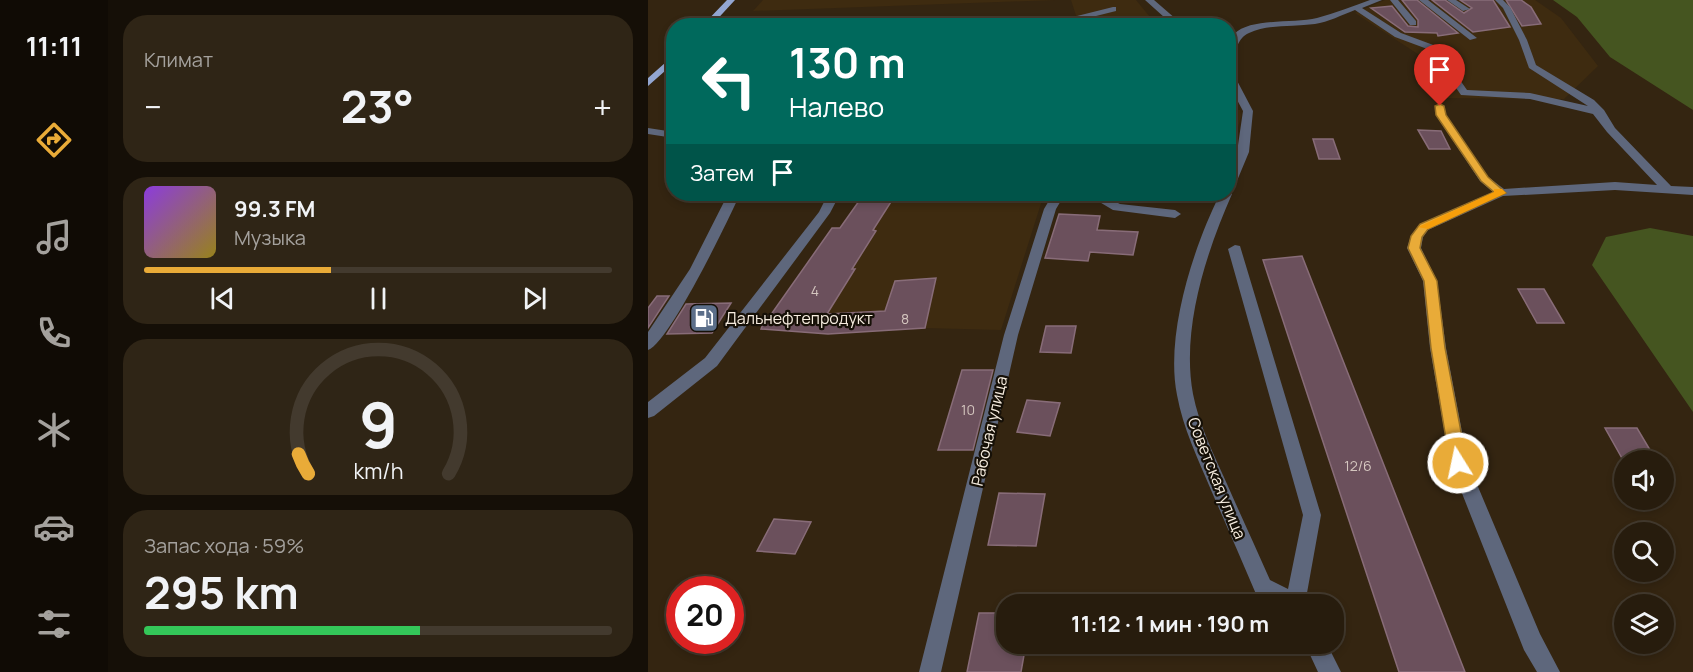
<!DOCTYPE html>
<html lang="ru">
<meta charset="utf-8">
<style>
body{margin:0;font-family:Manrope,sans-serif;background:#2f2516;color:#f1f3f6;height:100vh;display:flex;flex-direction:column;font-size:22px;white-space:nowrap}
*{box-sizing:border-box;margin:0}
p{font-size:20px;color:#a4a19d}
.icon{flex:none;width:33px;height:33px;fill:none;stroke:currentColor;stroke-width:2;stroke-linecap:round;stroke-linejoin:round}
.map{position:relative;flex:1;overflow:hidden}
.sheet{display:flex;flex-direction:column;gap:15px;padding:15px;background:#150f07;width:540px}
.sheet>*{flex:none}
.top-card{position:absolute;left:18px;top:18px;width:570px;height:183px;border-radius:24px;box-shadow:0 3px 9px #0003,0 0 0 2px #433a2e;background:#00695c;color:#fff;overflow:hidden}
.tools{position:absolute;left:966px;top:450px;display:grid;gap:12px}
.tools a{display:grid;place-items:center;width:60px;height:60px;border-radius:50%;background:#271c0d;box-shadow:0 3px 9px #0003,0 0 0 2px #433a2e;font-size:30px}
.speed{position:absolute;left:18px;top:576px;display:flex;gap:12px;font-size:30px;font-weight:700;text-align:center}
.speed>*{display:grid;place-content:center;width:78px;height:78px;border-radius:50%;background:#271c0d;box-shadow:0 3px 9px #0003,0 0 0 2px #433a2e;line-height:1}
.speed .limit{border:9px solid #d22;background:#fff;color:#111}
.pin{position:absolute;display:grid;place-items:center;width:51px;height:51px;color:#fff;margin:-62px -26px;border-radius:50% 50% 50% 0;rotate:-45deg;box-shadow:0 0 6px #0007}
.pin .icon{rotate:45deg}
.me{position:absolute;width:66px;margin:-33px;rotate:350deg;stroke-linejoin:round;filter:drop-shadow(0 0 4px #0008)}
.turn{display:flex;align-items:center;gap:21px;height:126px;padding:0 24px;font-size:27px}
.turn .icon{width:78px;height:78px;stroke-width:2.5}
.turn b{display:block;font-size:42px;line-height:51px}
.then{display:flex;align-items:center;height:57px;padding:0 24px;background:#0003;gap:12px;font-size:22px}
.big{font-size:45px;font-weight:700;line-height:1.1}
.sheet .widget{flex:1;display:flex;flex-direction:column;justify-content:center;gap:9px;min-width:0;padding:0 21px;border-radius:24px;background:#2f2516}
.sheet .dial{align-items:center;gap:0}
.dial svg{height:156px;overflow:visible;fill:none;stroke:#433a2e;stroke-width:7;stroke-linecap:round;text-anchor:middle}
.dial text{fill:#f1f3f6;stroke:none}
.song{display:flex;align-items:center;gap:18px}
.cover{width:72px;height:72px;border-radius:9px;background:linear-gradient(135deg,hsl(270 70% 55%),hsl(50 70% 35%))}
.played{height:6px;border-radius:3px;background:linear-gradient(90deg,#e9ab38 40%,#433a2e 40%)}
.keys{display:flex;justify-content:space-around;direction:ltr}
.heat{display:flex;justify-content:space-between;align-items:center;font-size:33px;direction:ltr}
.charge{height:9px;border-radius:4px;background:linear-gradient(90deg,#34c759 59%,#433a2e 0)}
.trip{position:absolute;left:348px;top:594px;width:348px;height:60px;border-radius:24px;background:#271c0d;box-shadow:0 3px 9px #0003,0 0 0 2px #433a2e;font-weight:700;line-height:60px;text-align:center}
main{display:flex;flex:1;min-height:0}
.menu{display:flex;flex-direction:column;width:108px;justify-content:space-around;align-items:center;background:#100b05;color:#a4a19d}
.menu .icon{width:42px;height:42px}
.menu .selected{color:#e9ab38}
.menu b{font-size:27px;color:#f1f3f6}
.map>svg:first-child{display:block}
</style>
<main>
<nav class="menu">
<b>11:11</b>
<svg class="icon selected" aria-label="directions" viewBox="0 0 24 24"><path d="M12 3l9 9-9 9-9-9zM9 14v-3h6M13 9l2 2-2 2"/></svg>
<svg class="icon" aria-label="music" viewBox="0 0 24 24"><path d="M9 18V5l10-2v13"/><circle cx="6" cy="18" r="3"/><circle cx="16" cy="16" r="3"/></svg>
<svg class="icon" aria-label="phone" viewBox="0 0 24 24"><path d="M5 4h4l2 5-3 2q2 4 5 5l2-3 5 2v4C11 20 4 13 5 4z"/></svg>
<svg class="icon" aria-label="climate" viewBox="0 0 24 24"><path d="M12 3v18M4 7l16 10M4 17L20 7"/></svg>
<svg class="icon" aria-label="car" viewBox="0 0 24 24"><path d="M5 17H2v-5l4-1 3-4h7l3 4 3 1v5h-3M9 17h6M6 11h13"/><circle cx="7" cy="17" r="2"/><circle cx="17" cy="17" r="2"/></svg>
<svg class="icon" aria-label="filters" viewBox="0 0 24 24"><path d="M4 7h16M4 17h16"/><circle cx="9" cy="7" r="2"/><circle cx="15" cy="17" r="2"/></svg>
</nav>
<section class="sheet">
<div class="widget"><p>Климат</p>
<div class="heat"><a>−</a><b class="big">23°</b><a>+</a></div>
</div>
<div class="widget">
<div class="song"><i class="cover"></i><div><b>99.3 FM</b><p>Музыка</p></div></div>
<div class="played"></div>
<div class="keys"><svg class="icon" aria-label="previous" viewBox="0 0 24 24"><path d="M18 5L8 12l10 7zM5 5v14"/></svg><svg class="icon" aria-label="pause" viewBox="0 0 24 24"><path d="M8 5v14M16 5v14"/></svg><svg class="icon" aria-label="next" viewBox="0 0 24 24"><path d="M6 5l10 7-10 7zM19 5v14"/></svg></div>
</div>
<div class="widget dial"><svg viewBox="0 0 100 80">
<path d="M14 69A42 42 0 1 1 86 69"/>
<path d="M14 69A42 42 0 0 1 9 59" stroke="#e9ab38"/>
<text x="50" y="56" font-size="32" font-weight="700">9</text>
<text x="50" y="72" font-size="11">km/h</text>
</svg></div>
<div class="widget"><p>Запас хода · 59%</p><b class="big">295 km</b><div class="charge"></div></div>
</section>
<div class="map">
<svg width="1045" height="672" viewBox="0 0 1045 672">
<rect width="100%" height="100%" fill="#342511"/>
<!-- built -->
<path fill="#3e2b10" d="M115 0H407L105 11Z
M423 0H488L502 17 496 18 501 25H431Z
M737 0H887L913 18 950 66 916 99 793 98 782 62 707 13Z
M581 109 592 110 593 116 581 163Z
M216 194H396L353 330 277 328 180 334 113 329 184 228H192Z"/>
<!-- forest -->
<path fill="#455520" d="M905 0H1045V110L962 57 929 17Z
M1002 228 1045 236V412L944 265 958 237Z"/>
<!-- building -->
<path fill="#6b505c" stroke="#886c78" stroke-width="1.5" d="M754 0H769L810 33 790 36 789 33 757 32 723 8 744 6 760 26 770 27V20Z
M784 0H797L816 13 824 8 812 0H845L862 27 825 32Z
M858 0H873L883 7 893 24 874 26Z
M770 130 793 131 802 149H781Z
M665 139H685L692 159H671Z
M216 194H248L225 230 228 231 204 269H207L179 314 237 311 247 281 288 278 277 328 180 334 113 329 118 316H122L184 228H192Z
M411 214 452 216 449 230 490 232 485 255 442 252 440 261 397 258Z
M654 256 817 672H751L615 260Z
M870 289H896L916 323H889Z
M9 296H21L0 328V308Z
M83 303 64 333 19 334 38 304Z
M398 326H428L423 353 392 352Z
M314 370H345L325 450H290Z
M379 400 412 403 402 436 369 432Z
M957 428H989L1008 460H975Z
M351 493 397 494 388 546 340 545Z
M126 519 163 522 147 554 109 551Z
M331 613H358V644H378L373 672H319Z"/>
<g fill="none" stroke-linecap="round" stroke-linejoin="round">
<!-- minor -->
<path fill="#5e677c" fill-rule="evenodd" d="M497 0H506L536 26H526Z
M722 0H734L714 8 753 33 788 46 819 90 882 93 940 106 881 68 871 40 855 8 847 0H855L862 7 879 40 888 65 946 100 956 110 967 128 1023 186 1045 187V195L967 190 855 196 780 230 775 237 773 248 789 281 798 348 820 463 892 634 912 672H889L876 650 802 463 782 348 775 281 759 248 763 236 772 224 845 192 832 181 788 115 787 107 796 105 798 115 840 177 856 189 967 182 1009 185 959 132 945 114 882 99 813 95 782 50 747 37 707 10C694 15 680 22 667 24 645 27 621 24 601 33 589 38 590 51 580 57 580 49 580 40 586 34 603 17 646 24 669 18 687 13 705 6 722 0Z
M742 0H750L768 21V25H762Z
M771 0H780L829 38 822 40Z
M799 0H808L822 9 815 11Z
M465 7H468V11L436 19V26H428L429 16Z
M580 70 585 73 605 111 601 152 586 188 581 191 584 194C558 253 533 329 545 394 551 425 566 455 579 484 593 516 608 548 622 580L640 589 655 515 580 249 587 245 592 246 673 515 657 604H627L608 594C593 559 578 524 563 490 550 459 535 428 529 395 517 335 545 248 572 194H580V173L589 152 595 111 580 83Z
M0 128 26 132V138L0 134Z
M80 194H92C81 219 21 343 0 350V332L42 269Z
M180 194H192L182 213 69 366 6 416 0 418V402L57 358 171 212Z
M405 194H417L408 209 370 335 293 672H271L356 335 396 209Z
M438 194H452L472 204 527 210 533 214 527 218 465 210Z
M657 644H679L693 672H670Z"/>
<!-- major -->
<path fill="#93a6d1" fill-rule="evenodd" d="M79 0H87L63 26H54Z
M26 55V63L0 86V78Z"/>
</g>
<!-- route -->
<path fill="#e9ab38" stroke="#976f24" stroke-width="1.5" d="M792 104 796 106 798 115 840 177 858 193 780 229 774 237 772 248 789 281 797 348 819 463 816 469 810 471 805 469 802 463 783 348 776 281 760 248 763 236 772 224 846 192 833 181 788 115 787 106Z"/>
<!-- slow -->
<path fill="#f59e0b" d="M846 189H854L858 193 780 229 770 227 846 192Z"/>
<!-- icons -->
<defs>
<g id="fuel-square" transform="scale(1.5)"><rect x="-9" y="-9" width="18" height="18" rx="4" fill="#5c6f8a" stroke="#161007"/><path d="M-5.5-6h7V0h2V4h1.3V-2.5L3-4.5l.8-.8L6-3V5H2.5V1h-1V6h-7ZM-4.2-4.7v3.2H.2V-4.7Z" fill="#fff"/></g>
</defs>
<g fill-rule="evenodd">
<use href="#fuel-square" x="56" y="318"/>
</g>
<g text-anchor="middle" stroke-width="4.5" stroke-linejoin="round" paint-order="stroke">
<!-- number labels -->
<g font-size="14" fill="#d4c6bf">
<text x="167" y="296">4</text>
<text x="257" y="324">8</text>
<text x="320" y="415">10</text>
<text x="710" y="471">12/6</text>
</g>
<!-- poi labels -->
<g font-size="16" fill="#f7ede0" stroke="#161007" text-anchor="start">
<text x="77" y="324">Дальнефтепродукт</text>
</g>
<!-- street labels -->
<g font-size="16" fill="#f7ede0" stroke="#161007">
<text transform="translate(341 431) rotate(-77)" y="6">Рабочая улица</text>
<text transform="translate(569 478) rotate(68)" y="6">Советская улица</text>
</g>
</g>
</svg>
<div class="tools">
<a><svg class="icon" aria-label="sound" viewBox="0 0 24 24"><path d="M4 9h4l5-4v14l-5-4H4zM17 9q2 3 0 6"/></svg></a>
<a><svg class="icon" aria-label="search" viewBox="0 0 24 24"><circle cx="10" cy="10" r="6"/><path d="M15 15l6 6"/></svg></a>
<a><svg class="icon" aria-label="layers" viewBox="0 0 24 24"><path d="M12 4l9 5-9 5-9-5zM3 14l9 5 9-5"/></svg></a>
</div>
<div class="speed"><div class="limit">20</div></div>
<div class="pin" style="left:792px;top:106px;background:#d93025"><svg class="icon" aria-label="arrive" viewBox="0 0 24 24"><path d="M6 21V4h12l-3 4 3 4H6"/></svg></div>
<svg class="me" style="left:810px;top:463px" viewBox="-20 -20 40 40"><circle r="17" fill="#e9ab38" stroke="#fff" stroke-width="3"/><path d="M0-11L8 9 0 5-8 9z" fill="#fff"/></svg>
<div class="trip">11:12 · 1 мин · 190 m</div>
<div class="top-card">
<div class="turn"><svg class="icon" aria-label="left" viewBox="0 0 24 24"><path d="M17 20v-9H6M10 6l-5 5 5 5"/></svg><div><b>130 m</b>Налево</div></div>
<div class="then">Затем<svg class="icon" aria-label="arrive" viewBox="0 0 24 24"><path d="M6 21V4h12l-3 4 3 4H6"/></svg></div>
</div>
</div>
</main>
